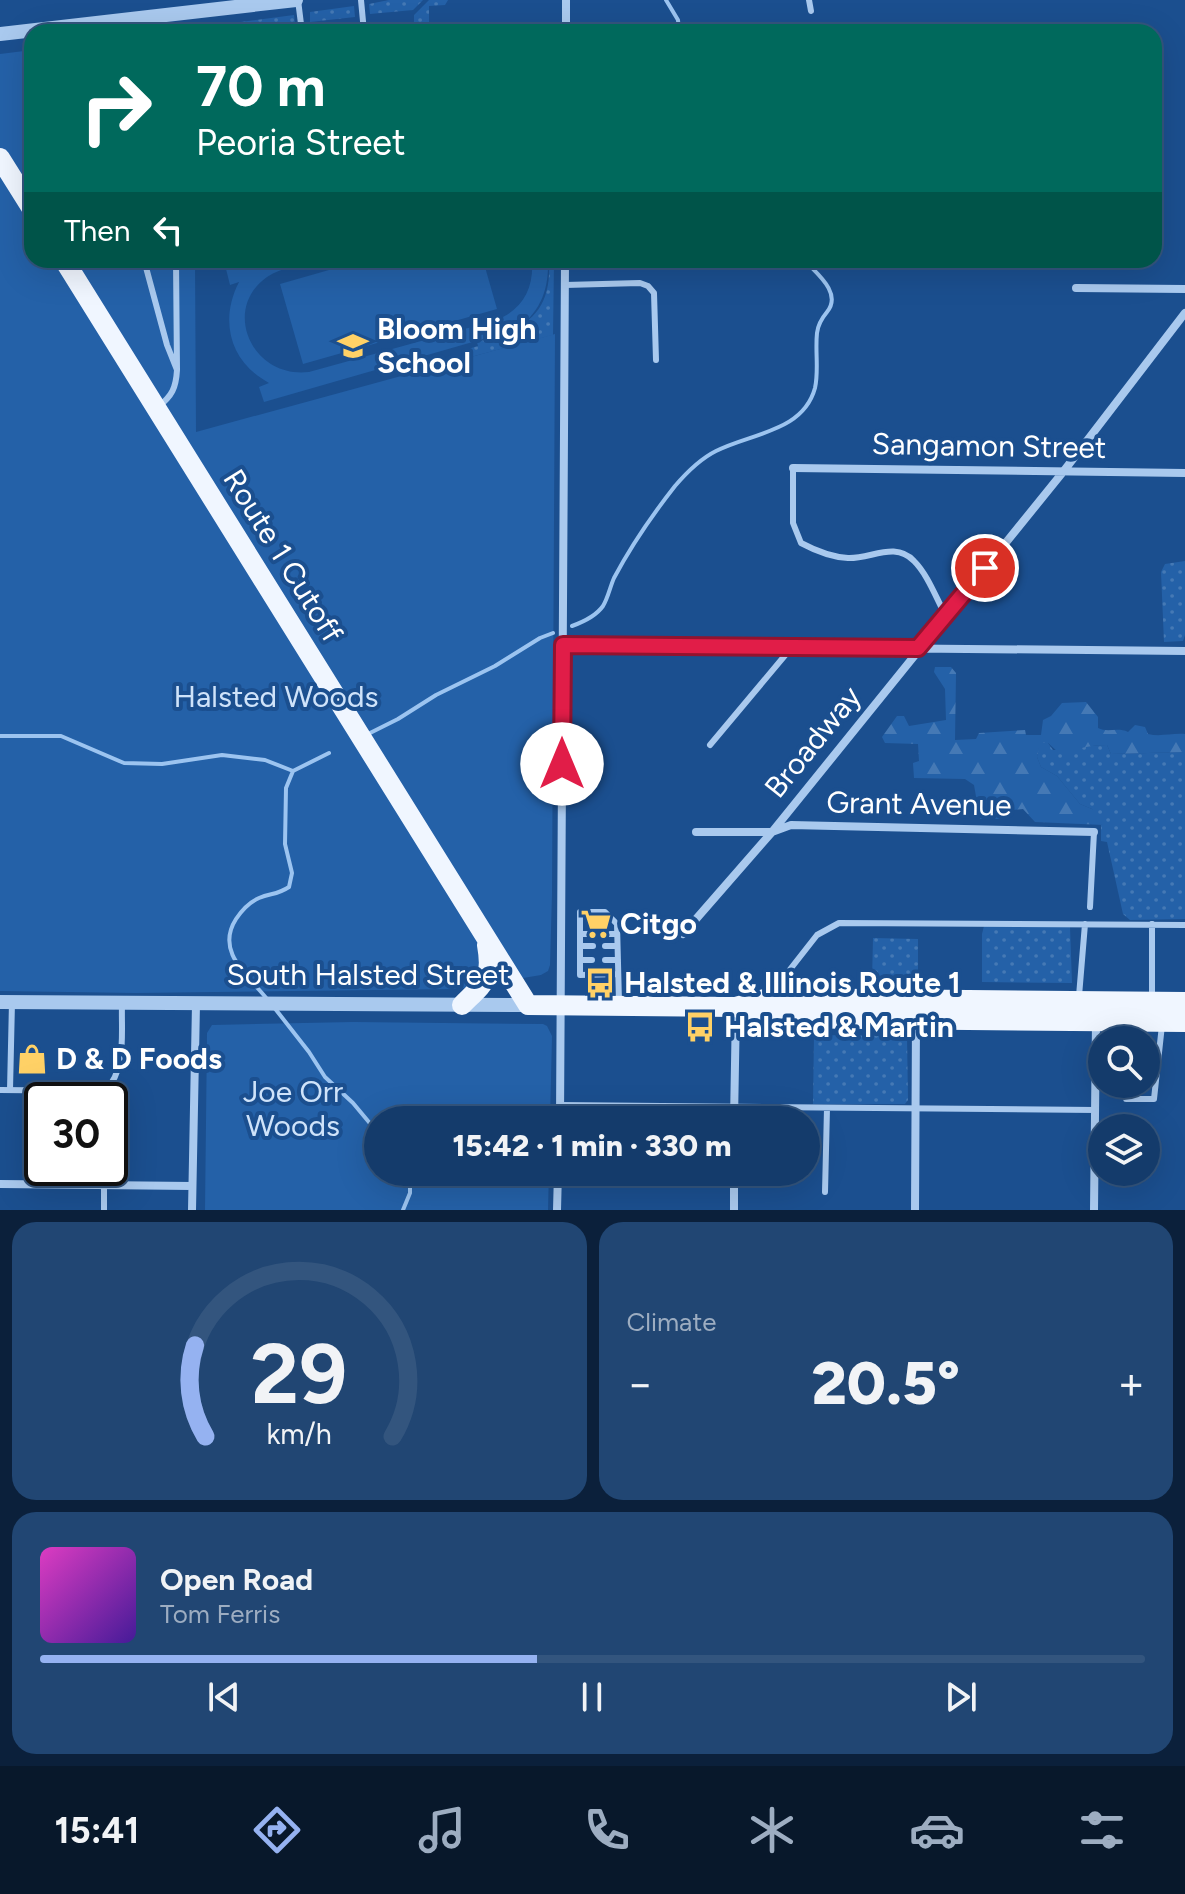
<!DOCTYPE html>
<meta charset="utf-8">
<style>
body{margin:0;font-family:Figtree,sans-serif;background:#214673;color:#f1f3f6;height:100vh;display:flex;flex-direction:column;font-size:30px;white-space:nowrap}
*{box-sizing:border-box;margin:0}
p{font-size:26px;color:#9dadc1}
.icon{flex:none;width:44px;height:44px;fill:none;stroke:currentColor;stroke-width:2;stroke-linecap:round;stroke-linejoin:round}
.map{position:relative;height:1210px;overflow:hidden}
.details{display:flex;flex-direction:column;gap:12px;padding:12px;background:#0b203b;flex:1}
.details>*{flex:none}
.guide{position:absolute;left:24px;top:24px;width:1138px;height:244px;border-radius:24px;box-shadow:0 8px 32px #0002,0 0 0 2px #33557e;background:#00695c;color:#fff;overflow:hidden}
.fabs{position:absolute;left:1088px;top:1026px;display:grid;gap:16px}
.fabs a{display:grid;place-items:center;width:72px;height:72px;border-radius:50%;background:#143b6b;box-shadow:0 8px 32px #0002,0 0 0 2px #33557e;font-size:40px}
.speed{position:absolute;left:24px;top:1082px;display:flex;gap:16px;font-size:40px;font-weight:700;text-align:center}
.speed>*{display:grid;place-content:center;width:104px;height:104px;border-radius:50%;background:#143b6b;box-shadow:0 8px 32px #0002,0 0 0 2px #33557e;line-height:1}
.speed .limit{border:4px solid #111;border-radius:12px;background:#fff;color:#111}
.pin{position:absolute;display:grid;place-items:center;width:68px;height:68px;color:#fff;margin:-34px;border:4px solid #fff;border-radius:50%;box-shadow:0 2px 8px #0007}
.me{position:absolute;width:88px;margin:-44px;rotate:0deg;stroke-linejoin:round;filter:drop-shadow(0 0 6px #0008)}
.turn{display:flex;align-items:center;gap:28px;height:168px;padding:0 40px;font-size:36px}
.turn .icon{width:104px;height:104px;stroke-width:2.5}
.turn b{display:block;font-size:56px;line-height:68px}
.then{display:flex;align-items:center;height:76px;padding:0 40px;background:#0003;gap:16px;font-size:30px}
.big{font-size:60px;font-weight:800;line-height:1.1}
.details .card{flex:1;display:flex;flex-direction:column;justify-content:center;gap:12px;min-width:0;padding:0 28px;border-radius:24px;background:#214673}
.details .dial{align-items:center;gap:0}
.dial svg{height:208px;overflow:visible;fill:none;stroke:#33557e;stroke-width:7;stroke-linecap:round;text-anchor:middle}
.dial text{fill:#f1f3f6;stroke:none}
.song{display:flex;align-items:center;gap:24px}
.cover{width:96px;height:96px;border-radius:12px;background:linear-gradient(135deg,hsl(310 70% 55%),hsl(260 70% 35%))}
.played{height:8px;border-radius:4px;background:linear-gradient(90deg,#95b2f1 45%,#33557e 45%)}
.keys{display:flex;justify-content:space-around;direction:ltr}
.heat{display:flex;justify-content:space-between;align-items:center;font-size:44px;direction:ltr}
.details .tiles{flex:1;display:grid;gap:12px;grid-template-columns:1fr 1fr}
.card:last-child{grid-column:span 2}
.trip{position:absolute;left:364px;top:1106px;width:456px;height:80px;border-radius:40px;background:#143b6b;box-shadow:0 8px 32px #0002,0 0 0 2px #33557e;font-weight:800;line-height:80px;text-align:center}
.tabs{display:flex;height:128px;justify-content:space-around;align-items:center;background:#08182b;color:#9dadc1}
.tabs .icon{width:56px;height:56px}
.tabs .selected{color:#95b2f1}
.tabs b{font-size:36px;color:#f1f3f6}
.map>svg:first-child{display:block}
</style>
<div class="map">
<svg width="1185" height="1210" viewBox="0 0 1185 1210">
<defs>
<pattern id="grass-dots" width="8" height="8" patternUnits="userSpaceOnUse" patternTransform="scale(2)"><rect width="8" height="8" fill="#2461a8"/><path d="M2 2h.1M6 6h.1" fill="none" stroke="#4579b5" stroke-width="1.8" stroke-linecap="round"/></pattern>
<pattern id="forest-firs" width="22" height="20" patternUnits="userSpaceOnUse" patternTransform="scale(2)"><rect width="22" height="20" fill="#2461a8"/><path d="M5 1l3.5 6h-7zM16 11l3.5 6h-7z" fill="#4579b5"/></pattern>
</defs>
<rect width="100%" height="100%" fill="#1b4f8f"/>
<!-- grass -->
<path fill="url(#grass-dots)" d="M389 0H423L413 10 370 14 369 4Z
M429 0H448L445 5 429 6V32H414V15Z
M354 6 355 17 310 22V12Z
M294 15 295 23 292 25 245 32H163Z
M549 260H554L553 335 467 358 465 350 478 346 477 342C525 329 552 315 549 260Z
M1185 561V635L1183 641 1164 642 1161 572 1165 564Z
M1039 743H1048L1053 750C1073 750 1088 745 1107 745L1111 754 1185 752V919L1130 920 1123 914 1107 842 1101 841V825H1103L1092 809 1080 804 1057 776 1041 767 1037 757Z
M984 926 1070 927 1072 983 982 982V934Z
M873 938 918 939V981H872Z
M814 1035 907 1036 908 1100 905 1104H813Z"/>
<!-- forest -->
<path fill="url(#forest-firs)" d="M935 667H951L956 673 955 740 976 739 979 733 1025 730 1026 735H1041L1043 720 1051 716 1062 703 1086 702 1098 717V728C1107 733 1118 727 1128 732L1135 725 1145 727 1148 734C1160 737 1172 733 1185 734V752L1111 754 1107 745C1089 745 1075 750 1058 752L1048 743H1040L1037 757 1041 767 1057 776 1080 804 1092 809 1102 817 1104 825 1035 822 1023 809 1012 810 1002 819H980L974 785 965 779 914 778 913 763 919 761 918 744 885 743 882 737 897 716H904L909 726 946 720 945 689 934 672Z"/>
<!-- park -->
<path fill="#2461a8" d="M32 50V260H195L196 432 555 334 552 894 550 965 548 971 541 975 458 989 136 993 0 991V54Z
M258 260H320C304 265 282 267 267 277 221 309 252 379 309 372L497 320C523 309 534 288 532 260H548C549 290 540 314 514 330L264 402 259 387 269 383C230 362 219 321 239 282L230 285 226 269Z
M364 260H483L497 309 303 364 280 284Z
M353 1022 543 1024 547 1026 552 1036 550 1120H378V1172H549L548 1210H205L207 1033 212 1025Z"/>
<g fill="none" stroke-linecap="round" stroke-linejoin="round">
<!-- stream -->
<path stroke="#9cc4f0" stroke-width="4" d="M666 0 678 20 679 32
M572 626C583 622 596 616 603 606 608 598 610 587 614 578 631 546 653 514 675 486 687 472 700 459 716 451 751 433 803 432 815 388 819 371 815 351 817 333 818 324 822 318 827 312 841 295 821 277 810 266L809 260
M370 733 398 719 436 695 495 666 540 638 553 633
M0 736H61L124 763 162 764 222 755 265 760 293 771
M267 999C248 975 215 952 236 919 242 910 250 902 259 898 271 893 277 895 289 887L292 873 285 844 286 788 293 771 329 753
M273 1006 309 1052 325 1077 353 1103 378 1133
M403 1210 410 1193V1172"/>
<!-- service -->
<path stroke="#a9c9ee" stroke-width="6" d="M298 0 302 32
M361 0 364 32
M809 0 811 11
M144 260 167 345 177 370 176 260
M565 285 640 283 648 286 654 293 656 360
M158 407C172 396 176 388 177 370
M793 468V523L801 543C816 551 831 557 848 558 871 559 895 541 914 561 928 575 936 598 946 616
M710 745 792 647
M1090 907 1094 832
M580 934H617
M580 946H593
M605 946H617
M580 960H592
M605 960H618
M618 974 580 975V912H605L617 924 619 1002
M770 995 817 935 839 923 1185 925
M1079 996 1085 924
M1152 997V924
M1131 1040 1132 1024
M1124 1084 1126 1099H1154L1162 1025
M0 1090 105 1091C127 1070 121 1033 122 1004
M10 1090 12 1002
M560 1105 1096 1110
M825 1192 827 1108
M104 1210V1168"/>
<!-- minor -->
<path stroke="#a9c9ee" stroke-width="8" d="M566 32V0
M1076 288 1185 289
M793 468 1185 473
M563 645 1185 651
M696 832H772L791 825 1094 832
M683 934 772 832 1063 472 1185 313
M560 1120 565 260
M734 1120 736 1008
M0 1184 192 1186
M192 1210 196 1004
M557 1210 558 1172
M734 1210V1172
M915 1210 916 1020
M1094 1210 1096 1021"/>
<!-- tertiary -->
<path stroke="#a9c9ee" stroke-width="14" d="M0 34 296 0
M0 1002 528 1005"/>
<!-- primary -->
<path stroke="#f0f6ff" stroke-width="20" d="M0 158 32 209
M64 260 528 1005 736 1007 768 998 1185 1002
M462 1005C485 982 493 979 487 945
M736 1007 768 1018 1185 1022"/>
</g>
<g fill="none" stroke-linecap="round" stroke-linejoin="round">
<!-- route casing -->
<g stroke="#92132f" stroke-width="20">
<path id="route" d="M562 764 563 645 918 648 985 568"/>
</g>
<!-- route -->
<use href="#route" stroke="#e11d48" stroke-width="14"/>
</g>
<!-- icons -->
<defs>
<g id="school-bare" transform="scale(2.4)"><path d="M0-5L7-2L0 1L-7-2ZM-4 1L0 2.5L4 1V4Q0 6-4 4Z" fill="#ffd166" stroke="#1b4f8f" stroke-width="2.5" paint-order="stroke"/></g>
<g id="supermarket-bare" transform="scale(2.4)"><path d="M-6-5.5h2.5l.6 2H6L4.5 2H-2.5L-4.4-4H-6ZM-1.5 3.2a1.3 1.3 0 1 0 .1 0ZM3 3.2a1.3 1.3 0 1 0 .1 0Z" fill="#ffd166" stroke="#1b4f8f" stroke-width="2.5" paint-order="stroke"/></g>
<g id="bus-bare" transform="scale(2.4)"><path d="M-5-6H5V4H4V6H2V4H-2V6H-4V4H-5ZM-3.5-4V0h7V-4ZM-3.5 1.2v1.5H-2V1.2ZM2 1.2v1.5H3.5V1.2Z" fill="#ffd166" stroke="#1b4f8f" stroke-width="2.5" paint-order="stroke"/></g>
<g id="shop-bare" transform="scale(2.4)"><path d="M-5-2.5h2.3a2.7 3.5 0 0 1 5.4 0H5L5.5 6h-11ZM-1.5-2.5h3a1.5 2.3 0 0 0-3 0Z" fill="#ffd166" stroke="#1b4f8f" stroke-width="2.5" paint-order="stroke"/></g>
</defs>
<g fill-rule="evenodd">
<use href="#school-bare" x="353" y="346"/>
<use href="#supermarket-bare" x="596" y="924"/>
<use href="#bus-bare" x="600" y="983"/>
<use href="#bus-bare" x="700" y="1027"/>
<use href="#shop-bare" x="32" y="1059"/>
</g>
<g text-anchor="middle" stroke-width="8" stroke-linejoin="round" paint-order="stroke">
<!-- poi labels -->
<g font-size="30" font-weight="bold" fill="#fff" stroke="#1b4f8f" text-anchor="start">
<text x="377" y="339">Bloom High<tspan x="377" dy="34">School</tspan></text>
<text x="620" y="934">Citgo</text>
<text x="624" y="993">Halsted &amp; Illinois Route 1</text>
<text x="724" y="1037">Halsted &amp; Martin</text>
<text x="56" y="1069">D &amp; D Foods</text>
</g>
<!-- street labels -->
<g font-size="30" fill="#fff" stroke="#1b4f8f">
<text transform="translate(989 446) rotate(1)" y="10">Sangamon Street</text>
<text transform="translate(283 556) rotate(58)" y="10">Route 1 Cutoff</text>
<text transform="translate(813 742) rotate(-51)" y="10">Broadway</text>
<text transform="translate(919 804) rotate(1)" y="10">Grant Avenue</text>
<text x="368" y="985">South Halsted Street</text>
</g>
<!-- park labels -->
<g font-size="30" fill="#cfe3fa" stroke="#1b4f8f">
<text x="276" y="707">Halsted Woods</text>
<text x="293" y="1102">Joe Orr<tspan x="293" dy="34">Woods</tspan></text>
</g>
</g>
</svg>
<div class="fabs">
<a><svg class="icon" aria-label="search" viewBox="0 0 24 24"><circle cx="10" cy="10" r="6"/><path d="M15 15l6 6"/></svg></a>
<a><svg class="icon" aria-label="layers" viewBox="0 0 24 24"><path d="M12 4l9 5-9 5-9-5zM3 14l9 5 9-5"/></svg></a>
</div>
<div class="speed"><div class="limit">30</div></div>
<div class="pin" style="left:985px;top:568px;background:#d93025"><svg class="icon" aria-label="arrive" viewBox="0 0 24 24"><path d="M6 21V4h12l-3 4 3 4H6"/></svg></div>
<svg class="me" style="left:562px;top:764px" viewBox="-20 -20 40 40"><circle r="19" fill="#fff"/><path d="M0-13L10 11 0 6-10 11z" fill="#e11d48"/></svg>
<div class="trip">15:42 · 1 min · 330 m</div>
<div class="guide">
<div class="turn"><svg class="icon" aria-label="right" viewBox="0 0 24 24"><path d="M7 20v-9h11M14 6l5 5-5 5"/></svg><div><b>70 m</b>Peoria Street</div></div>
<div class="then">Then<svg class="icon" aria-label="left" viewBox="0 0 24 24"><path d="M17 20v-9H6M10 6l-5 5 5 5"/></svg></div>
</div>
</div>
<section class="details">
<div class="tiles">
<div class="card dial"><svg viewBox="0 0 100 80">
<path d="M14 69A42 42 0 1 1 86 69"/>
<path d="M14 69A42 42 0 0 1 10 34" stroke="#95b2f1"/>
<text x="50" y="56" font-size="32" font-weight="700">29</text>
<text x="50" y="72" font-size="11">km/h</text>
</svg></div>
<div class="card"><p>Climate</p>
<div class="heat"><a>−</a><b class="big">20.5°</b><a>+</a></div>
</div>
<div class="card">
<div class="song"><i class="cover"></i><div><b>Open Road</b><p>Tom Ferris</p></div></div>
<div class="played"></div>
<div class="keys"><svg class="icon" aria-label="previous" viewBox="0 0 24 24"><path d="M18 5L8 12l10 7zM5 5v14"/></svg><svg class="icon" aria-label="pause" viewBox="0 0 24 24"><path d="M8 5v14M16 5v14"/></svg><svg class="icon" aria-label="next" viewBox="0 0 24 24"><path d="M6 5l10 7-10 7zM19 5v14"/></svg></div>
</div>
</div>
</section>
<nav class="tabs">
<b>15:41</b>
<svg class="icon selected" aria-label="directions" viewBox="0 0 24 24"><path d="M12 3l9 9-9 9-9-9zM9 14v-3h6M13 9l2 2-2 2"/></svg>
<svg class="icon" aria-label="music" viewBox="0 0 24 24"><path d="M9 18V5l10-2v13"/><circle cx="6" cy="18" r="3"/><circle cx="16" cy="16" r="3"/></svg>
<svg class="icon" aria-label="phone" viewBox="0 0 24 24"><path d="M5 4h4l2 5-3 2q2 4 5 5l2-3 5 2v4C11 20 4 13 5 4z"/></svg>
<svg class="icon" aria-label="climate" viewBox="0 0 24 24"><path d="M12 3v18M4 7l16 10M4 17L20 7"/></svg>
<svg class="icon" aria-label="car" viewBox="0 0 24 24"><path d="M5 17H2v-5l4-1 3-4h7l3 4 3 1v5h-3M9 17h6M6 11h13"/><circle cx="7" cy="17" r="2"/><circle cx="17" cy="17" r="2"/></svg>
<svg class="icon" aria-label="filters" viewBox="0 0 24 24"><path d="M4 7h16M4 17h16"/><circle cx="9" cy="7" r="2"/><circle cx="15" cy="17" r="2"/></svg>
</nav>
